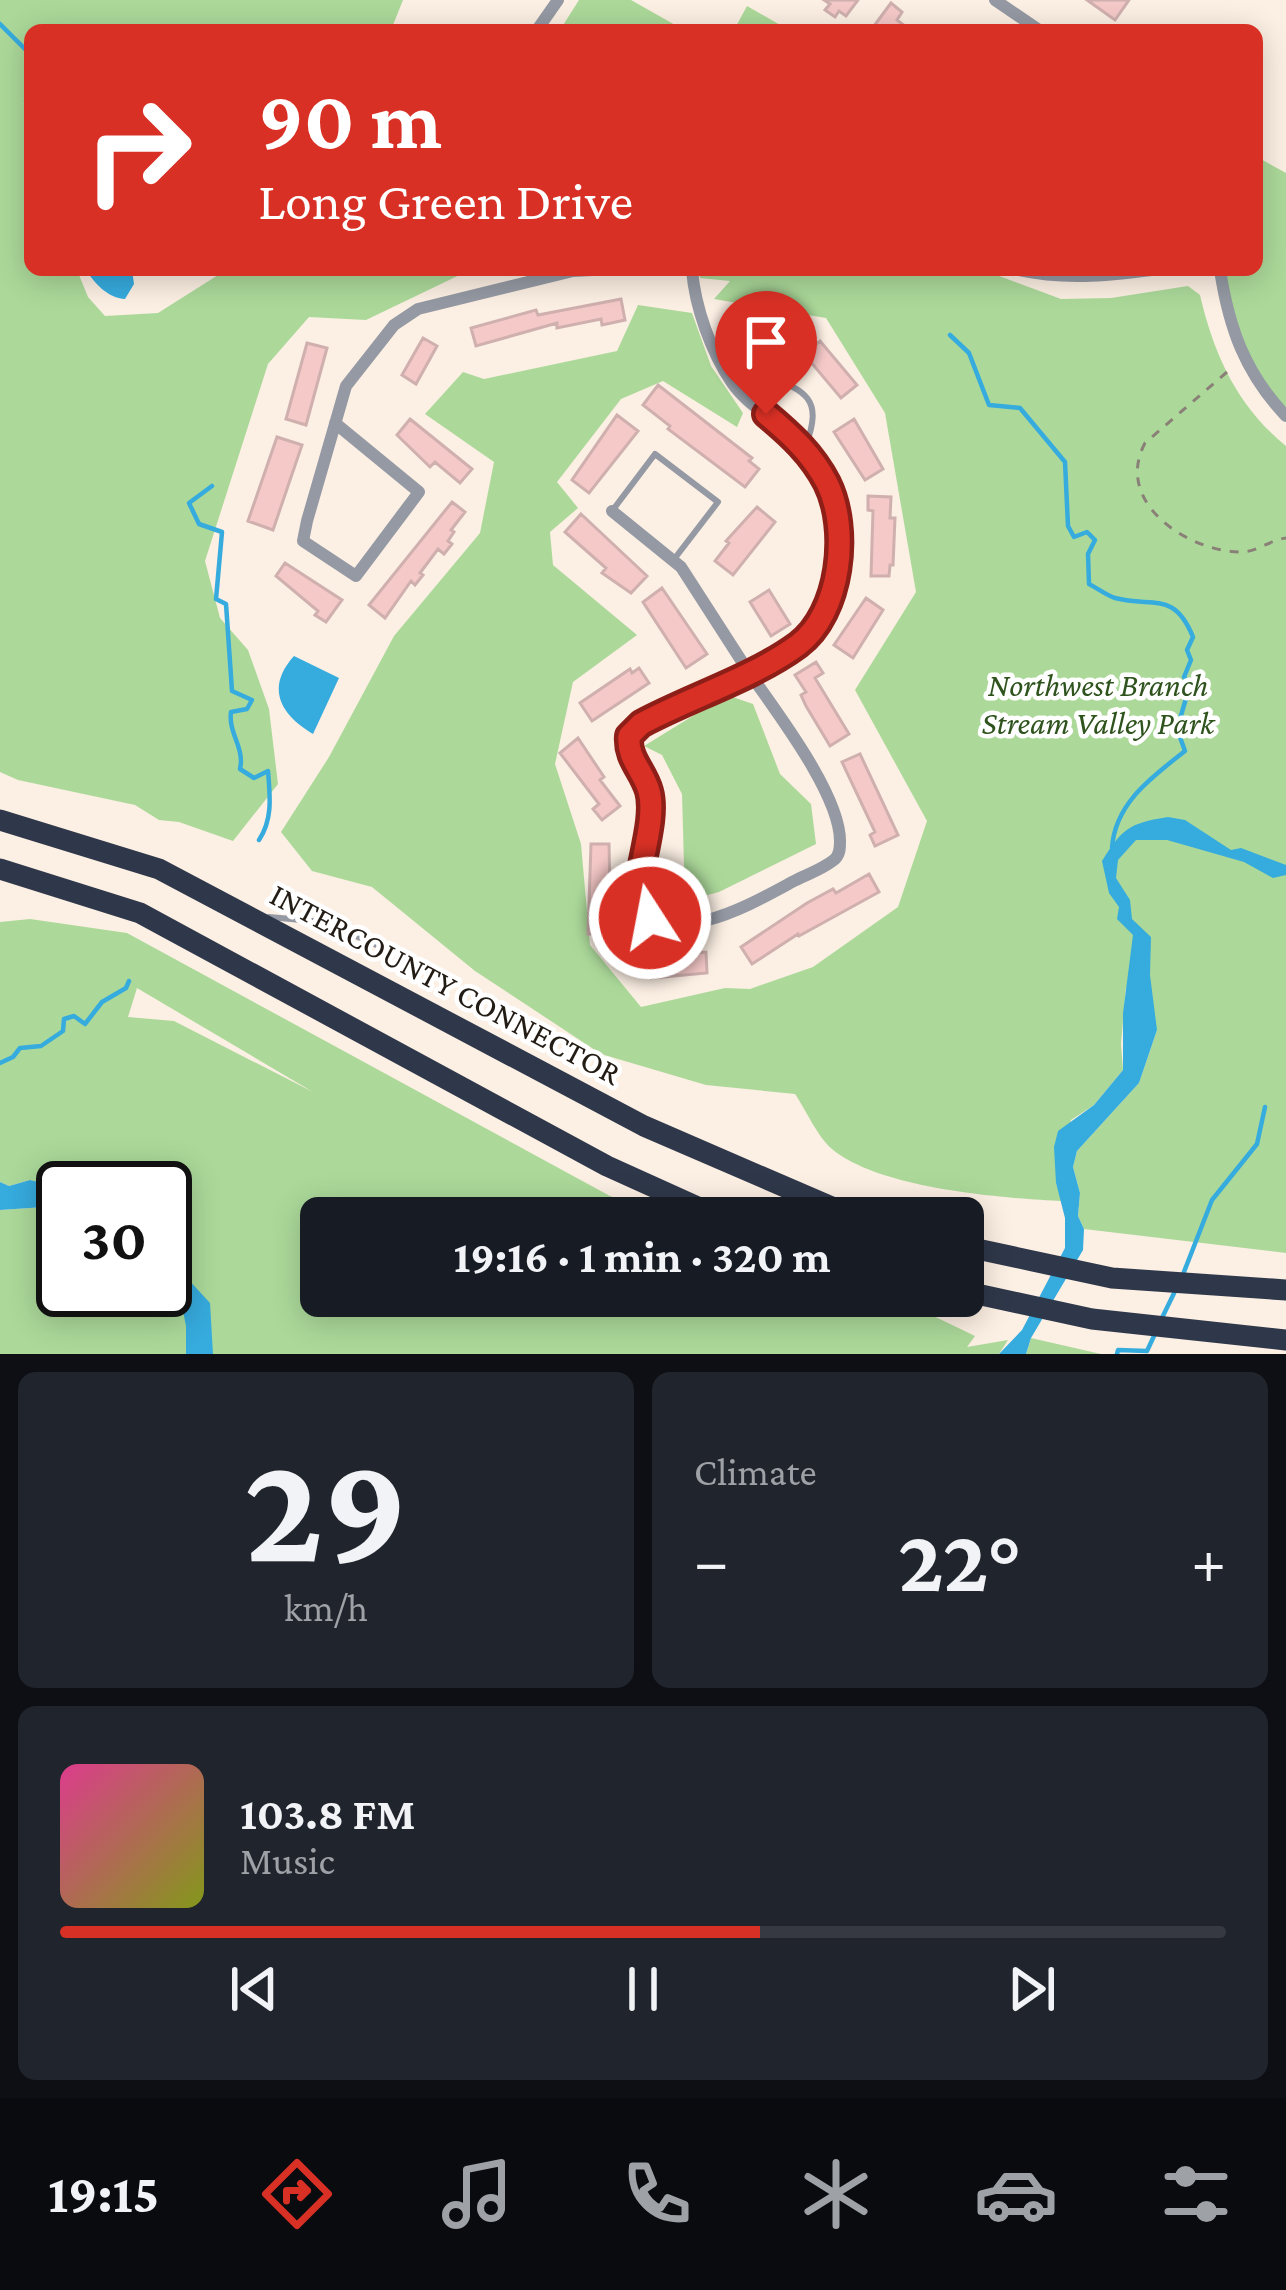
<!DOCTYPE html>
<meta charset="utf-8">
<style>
body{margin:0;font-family:"Crimson Pro",serif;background:#20242c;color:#f1f3f6;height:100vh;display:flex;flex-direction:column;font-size:45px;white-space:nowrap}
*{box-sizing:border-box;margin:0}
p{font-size:39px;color:#9ea1a6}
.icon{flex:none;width:66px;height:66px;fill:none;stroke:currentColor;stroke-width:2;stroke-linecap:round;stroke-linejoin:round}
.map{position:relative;height:1354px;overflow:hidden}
.drawer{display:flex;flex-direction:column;gap:18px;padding:18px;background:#0d0f14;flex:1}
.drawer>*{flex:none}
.banner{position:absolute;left:24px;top:24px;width:1239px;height:252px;border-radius:18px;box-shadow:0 6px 30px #0003;background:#d93025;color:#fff;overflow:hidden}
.speed{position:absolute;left:36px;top:1161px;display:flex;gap:24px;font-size:60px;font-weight:700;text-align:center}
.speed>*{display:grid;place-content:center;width:156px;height:156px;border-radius:50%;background:#171b24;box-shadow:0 6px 30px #0003;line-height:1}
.speed .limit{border:6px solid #111;border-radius:18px;background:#fff;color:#111}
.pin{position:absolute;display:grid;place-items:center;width:102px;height:102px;color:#fff;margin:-123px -51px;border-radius:50% 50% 50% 0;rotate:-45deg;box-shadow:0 0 12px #0007}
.pin .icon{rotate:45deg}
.me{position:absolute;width:132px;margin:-66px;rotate:349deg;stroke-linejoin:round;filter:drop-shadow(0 0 9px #0008)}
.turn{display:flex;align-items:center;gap:42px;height:252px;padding:0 36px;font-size:54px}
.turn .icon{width:156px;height:156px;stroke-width:2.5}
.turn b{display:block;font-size:84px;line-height:102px}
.big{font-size:90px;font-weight:700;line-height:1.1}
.drawer .widget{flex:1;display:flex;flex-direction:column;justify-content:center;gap:18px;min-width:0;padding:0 42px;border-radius:18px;background:#20242c}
.drawer .dial{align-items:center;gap:0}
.dial b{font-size:156px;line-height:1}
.song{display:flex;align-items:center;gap:36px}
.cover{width:144px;height:144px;border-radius:18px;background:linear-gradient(135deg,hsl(330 70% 55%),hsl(70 70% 35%))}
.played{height:12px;border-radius:6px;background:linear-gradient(90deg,#d93025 60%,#363941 60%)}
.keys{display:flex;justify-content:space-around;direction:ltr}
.heat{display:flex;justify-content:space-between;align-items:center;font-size:66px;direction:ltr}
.drawer .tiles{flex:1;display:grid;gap:18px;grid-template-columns:1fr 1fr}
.widget:last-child{grid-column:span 2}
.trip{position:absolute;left:300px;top:1197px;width:684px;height:120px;border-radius:18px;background:#171b24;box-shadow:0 6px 30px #0003;font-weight:700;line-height:120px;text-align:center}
.menu{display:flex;height:192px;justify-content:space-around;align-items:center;background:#090b0e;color:#9ea1a6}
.menu .icon{width:84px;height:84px}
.menu .selected{color:#d93025}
.menu b{font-size:54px;color:#f1f3f6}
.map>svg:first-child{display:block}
</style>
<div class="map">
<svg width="1286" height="1354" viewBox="0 0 1286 1354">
<rect width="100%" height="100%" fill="#fcefe3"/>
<!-- green -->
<path fill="#acd99a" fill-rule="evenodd" d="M0 0H403L391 30H30V270H77L88 297 105 316 158 313 226 270H470L366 320 309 317 268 364 205 561 220 618 248 650 269 709 278 784 233 841 179 822 159 820 135 805 18 780 0 772Z
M579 0H631L684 30H560Z
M747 6 789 30H734Z
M1257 157 1286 173V416L1253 377 1220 270H1257Z
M711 270H983L1061 299 1111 298 1188 286 1200 295C1214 355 1237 406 1286 446V1253L1084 1229 1078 1216 1080 1193 1073 1167 1077 1151 1139 1083 1157 1030 1126 987 1121 1044 1123 1070 1094 1105 1071 1120 1056 1183 1062 1201C1002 1198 880 1189 832 1149 817 1136 806 1110 795 1094L706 1085 601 1054 475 971 372 887 312 871 281 832 329 757 394 636 480 533 494 462 425 414 463 372 484 379 617 351 638 305 692 313 711 366 743 413 737 427 663 381 621 399 557 482 578 508 550 532 553 565 637 635 573 682 555 764 581 844 590 945 641 1007 725 988 750 989 813 967 898 907 927 821 855 690 916 592 885 413 826 318 714 299 730 281 700 278 699 273Z
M727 695 753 704 780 774 811 804 816 844 719 892 685 901 682 794 662 755 644 746Z
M30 919 127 933 610 1196 672 1218H321V1296H892L975 1336 967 1347 1008 1340 999 1354H0V1210L45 1207 63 1222V1290H165L187 1278 165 1275V1188H64L30 1180 9 1186 0 1182V922ZM137 988 313 1092 174 1021 128 1017Z
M1031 1338 1101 1354H1026Z"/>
<!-- water -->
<path fill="#36abde" d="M86 270H132L134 284 125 299C108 298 95 284 86 270Z
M294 656 339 678 313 734C279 714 266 687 294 656Z
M1168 817 1185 820 1231 850 1241 848 1286 865V875L1273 878 1244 862 1167 840H1136L1118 860 1116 878 1130 900 1132 919 1151 937 1150 975 1157 1030 1139 1083 1077 1151 1073 1167 1080 1193 1078 1216 1084 1229 1083 1250 1031 1338 1026 1354H999L1022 1330 1065 1248V1218L1056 1183 1054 1147 1058 1131 1094 1105 1123 1070V1013L1133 935 1117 919 1119 907 1109 893 1102 861C1122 829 1129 823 1168 817Z
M30 1180 64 1188 63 1222 45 1207 0 1210V1182L9 1186Z
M165 1275 187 1278 210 1303 213 1354H186V1326L181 1301C166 1291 153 1292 137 1299L121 1290H165Z"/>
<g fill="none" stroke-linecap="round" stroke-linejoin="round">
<!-- stream -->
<path stroke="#36abde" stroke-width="4.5" d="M0 24 30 54
M30 94 26 101 30 107
M950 335 969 353 989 405 1020 408 1065 462 1068 526 1074 537 1087 532 1095 540 1088 554 1089 584C1097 588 1106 595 1115 598 1153 608 1174 590 1193 637L1187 650 1191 660 1184 677 1190 685 1177 729 1185 751C1152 777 1115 803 1112 848
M212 486 189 503 199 524 222 532 216 599 226 604 232 691 252 700 247 709 231 712C228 733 245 748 240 769L254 778 268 771C270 796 273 819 259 840
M0 1063 13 1057 20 1048 41 1046 63 1031 64 1019 74 1016 85 1024 102 1002 126 988 129 981
M1182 1277 1212 1200 1257 1144 1265 1107
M1161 1320 1177 1287
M1117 1354 1118 1350 1147 1351 1154 1336"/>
</g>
<!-- building -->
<path fill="#f5c9c7" stroke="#cfb0af" stroke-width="3" d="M824 0H858L846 16 839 11 835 17 825 10 830 4Z
M1087 0H1129L1115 20Z
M891 3 902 12 897 20 910 30H871Z
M621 299 625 320 602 325 601 319 557 328V323L476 346 471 328 536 310 538 315Z
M770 316 790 319 791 348 734 338 737 320 769 326Z
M423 338 437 346 416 384 402 375Z
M820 341 857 385 841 398 804 354Z
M307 343 327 348 306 425 286 419Z
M658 385 752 458 749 461 759 469 745 487 668 429 670 426 643 405Z
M617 415 638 431 589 493 572 480Z
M410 419 472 469 460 483 435 462 430 467 397 435Z
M854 419 883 469 865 480 834 432Z
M277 437 302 445 273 530 248 521Z
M868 496 891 497 890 518H895L893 565H890L889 576H871L873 511 868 510Z
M452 502 465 512 451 530 454 532 448 541 452 544 444 554 438 549 420 573 423 575 415 585 411 581 385 618 369 605Z
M757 507 775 522 733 575 715 561 729 543 726 541Z
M581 514 647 576 631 593 602 573 606 568 565 532Z
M285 563 342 600 326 622 315 615 318 611 276 576Z
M662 588 707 654 686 668 643 602Z
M769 590 790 624 771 636 750 602Z
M866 598 883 610 853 658 834 645Z
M816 662 823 673 815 678 849 734 830 746 806 706 801 695 806 692 795 675Z
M639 668 649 683 592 721 580 703 630 669 632 673Z
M578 738 604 777 600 780 620 806 602 820 593 809 599 804 560 753Z
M860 754 898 835 875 846 870 835 875 832 842 762Z
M591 844H609L611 934H588Z
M869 874 879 892 799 936 798 934 752 964 741 947 807 903 833 889 836 893Z
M706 952 707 973 651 978 649 956Z"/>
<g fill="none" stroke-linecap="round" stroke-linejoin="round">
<!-- path -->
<path stroke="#8a8077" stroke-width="3" stroke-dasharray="9 9" stroke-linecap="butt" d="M1227 372 1145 443C1113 503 1189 552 1241 552 1257 552 1270 540 1286 538"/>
<!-- service -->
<path stroke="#9499a3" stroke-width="6" d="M737 386 765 375C807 391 823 399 806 445
M612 511 655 454 718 502 675 558
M269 917 323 922 386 949"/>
<!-- minor -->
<path stroke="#9499a3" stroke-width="12" d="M995 0 1039 30
M537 30 558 0
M1018 270C1064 280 1105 276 1151 270
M1220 270C1229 328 1245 373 1286 416
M335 423 419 492 356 576 303 541 307 521 346 386 394 325 418 309 573 271 592 270
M612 511 681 567 748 671C848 636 866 521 801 444 781 421 749 408 732 383 711 352 695 307 692 270
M748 671C775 710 841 795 840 842 840 848 840 854 835 859 825 868 806 875 794 881 755 902 666 955 637 899 638 868 657 819 649 791 643 770 627 759 629 737L641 724Z"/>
<!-- motorway -->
<path stroke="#2f384a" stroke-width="21" d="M0 820 159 869 644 1126 857 1218
M0 869 140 913 607 1166 722 1218
M963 1246 1112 1278 1286 1290
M963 1291 1092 1319 1286 1340"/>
</g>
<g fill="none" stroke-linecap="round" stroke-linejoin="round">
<!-- route casing -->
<g stroke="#8d1f18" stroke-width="30">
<path id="route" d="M650 918 637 899C638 868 657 819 649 791 643 770 627 759 629 736L641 724C691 697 753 678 798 645 841 613 850 529 827 483 812 454 791 435 766 414"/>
</g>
<!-- route -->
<use href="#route" stroke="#d93025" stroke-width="21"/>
</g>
<g text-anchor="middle" stroke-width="9" stroke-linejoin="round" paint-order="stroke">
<!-- park labels -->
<g font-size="33" font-style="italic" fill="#2e531d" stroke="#fff">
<text x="1098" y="696">Northwest Branch<tspan x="1098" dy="38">Stream Valley Park</tspan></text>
</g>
<!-- street labels -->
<g font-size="33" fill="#231c15" stroke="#fff">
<text transform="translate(446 983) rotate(28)" y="12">INTERCOUNTY CONNECTOR</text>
</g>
</g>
</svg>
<div class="speed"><div class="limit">30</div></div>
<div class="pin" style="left:766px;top:414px;background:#d93025"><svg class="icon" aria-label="arrive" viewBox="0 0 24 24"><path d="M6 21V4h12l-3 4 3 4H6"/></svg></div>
<svg class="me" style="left:650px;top:918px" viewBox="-20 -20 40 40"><circle r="17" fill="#d93025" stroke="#fff" stroke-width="3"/><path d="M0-11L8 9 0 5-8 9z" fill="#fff"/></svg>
<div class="trip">19:16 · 1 min · 320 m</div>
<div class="banner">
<div class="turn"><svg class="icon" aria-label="right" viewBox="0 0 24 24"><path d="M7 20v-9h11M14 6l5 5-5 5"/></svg><div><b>90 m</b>Long Green Drive</div></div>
</div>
</div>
<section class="drawer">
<div class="tiles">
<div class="widget dial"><b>29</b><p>km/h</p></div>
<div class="widget"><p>Climate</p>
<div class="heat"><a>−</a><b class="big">22°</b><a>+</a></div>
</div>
<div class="widget">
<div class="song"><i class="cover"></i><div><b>103.8 FM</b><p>Music</p></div></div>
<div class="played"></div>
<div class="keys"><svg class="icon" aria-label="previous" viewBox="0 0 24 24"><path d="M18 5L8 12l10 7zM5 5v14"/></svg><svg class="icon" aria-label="pause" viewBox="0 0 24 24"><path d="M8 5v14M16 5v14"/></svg><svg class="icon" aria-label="next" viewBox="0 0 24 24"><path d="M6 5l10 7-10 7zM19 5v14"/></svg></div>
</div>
</div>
</section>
<nav class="menu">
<b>19:15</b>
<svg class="icon selected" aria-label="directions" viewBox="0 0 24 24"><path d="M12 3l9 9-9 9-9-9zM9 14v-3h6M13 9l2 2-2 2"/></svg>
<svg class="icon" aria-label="music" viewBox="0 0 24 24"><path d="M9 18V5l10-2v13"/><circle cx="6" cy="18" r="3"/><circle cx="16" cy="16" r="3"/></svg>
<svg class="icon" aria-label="phone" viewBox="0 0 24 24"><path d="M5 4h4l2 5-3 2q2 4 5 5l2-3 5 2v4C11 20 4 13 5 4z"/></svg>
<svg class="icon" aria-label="climate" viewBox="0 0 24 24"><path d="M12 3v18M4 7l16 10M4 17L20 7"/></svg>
<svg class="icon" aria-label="car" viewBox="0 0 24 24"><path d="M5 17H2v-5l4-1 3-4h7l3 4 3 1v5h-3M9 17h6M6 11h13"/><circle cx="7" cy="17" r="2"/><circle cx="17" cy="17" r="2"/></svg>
<svg class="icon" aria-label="filters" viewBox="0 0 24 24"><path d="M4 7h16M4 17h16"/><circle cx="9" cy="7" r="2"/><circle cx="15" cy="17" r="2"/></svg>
</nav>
